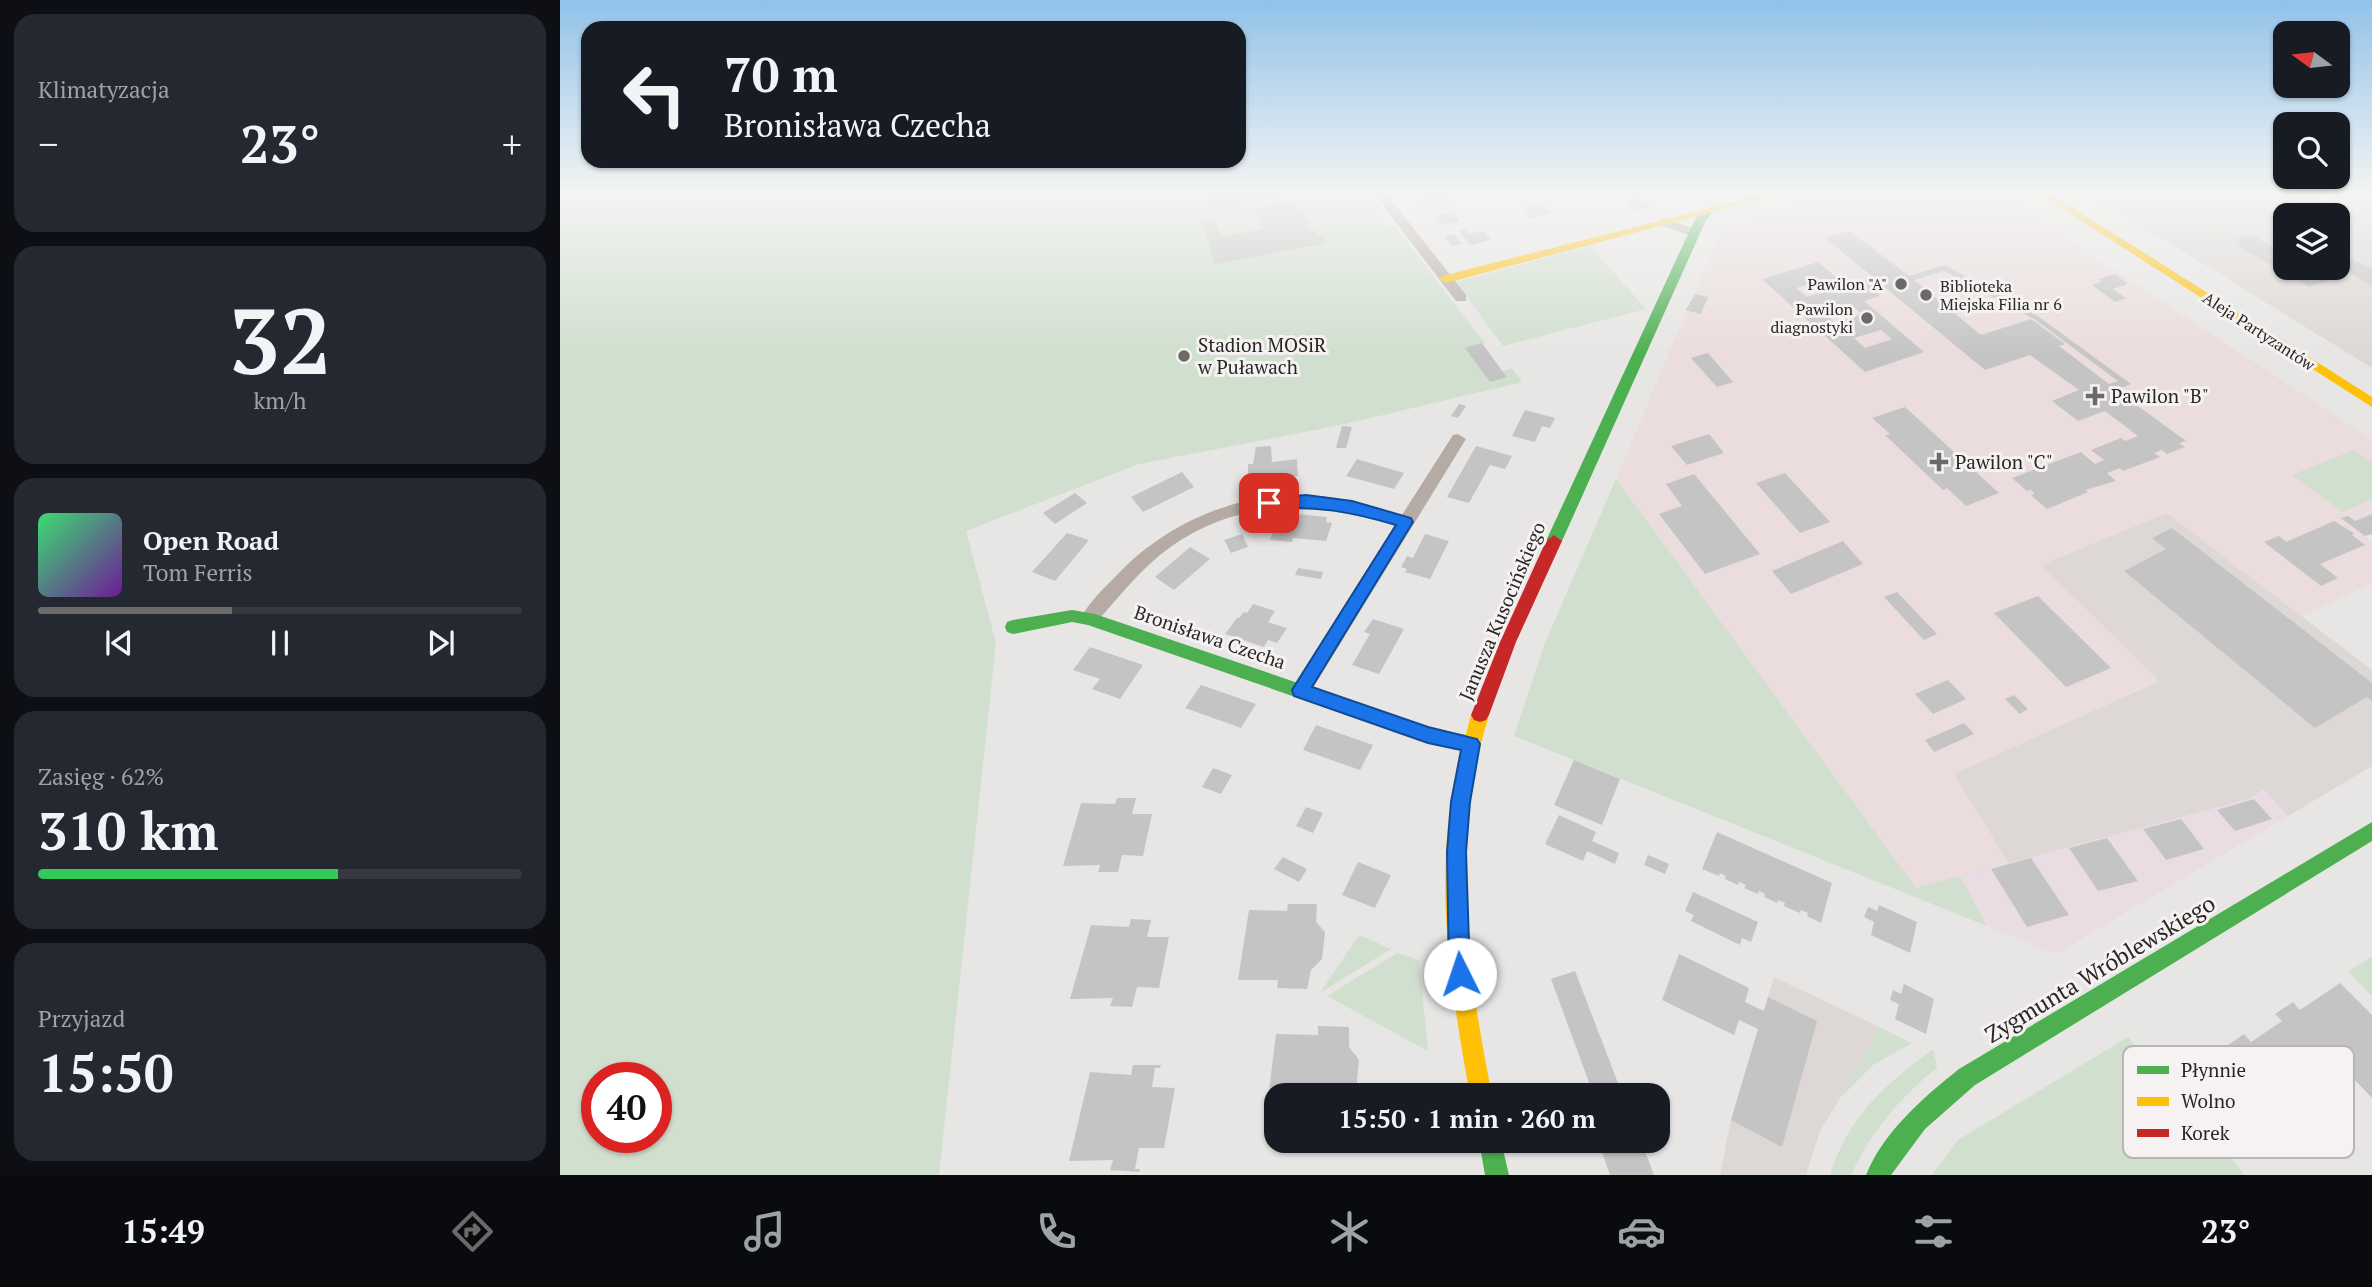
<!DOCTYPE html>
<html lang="pl">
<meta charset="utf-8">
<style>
body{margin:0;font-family:"PT Serif",serif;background:#242831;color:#f1f3f6;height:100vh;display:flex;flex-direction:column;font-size:26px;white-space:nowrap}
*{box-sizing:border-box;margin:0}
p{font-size:23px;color:#9ea1a6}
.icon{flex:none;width:38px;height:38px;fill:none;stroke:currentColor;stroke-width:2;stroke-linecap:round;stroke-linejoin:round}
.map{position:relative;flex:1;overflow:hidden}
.drawer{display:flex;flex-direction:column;gap:14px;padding:14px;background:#0d0f14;width:560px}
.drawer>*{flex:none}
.guide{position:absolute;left:21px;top:21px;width:665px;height:147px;border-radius:21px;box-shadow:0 2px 5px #0004;background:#171b24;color:#f1f3f6;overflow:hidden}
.needle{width:46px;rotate:285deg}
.tools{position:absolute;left:1713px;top:21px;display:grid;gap:14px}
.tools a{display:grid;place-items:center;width:77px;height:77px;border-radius:14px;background:#171b24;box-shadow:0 2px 5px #0004;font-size:35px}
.speed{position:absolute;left:21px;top:1062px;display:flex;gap:14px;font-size:35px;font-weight:700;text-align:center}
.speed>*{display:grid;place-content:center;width:91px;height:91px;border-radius:50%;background:#171b24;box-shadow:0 2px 5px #0004;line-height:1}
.speed .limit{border:10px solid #d22;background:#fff;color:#111}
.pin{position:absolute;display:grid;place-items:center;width:60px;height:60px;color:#fff;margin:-30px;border-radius:14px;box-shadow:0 4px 10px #0006}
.me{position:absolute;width:77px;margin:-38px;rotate:356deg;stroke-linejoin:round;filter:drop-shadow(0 0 5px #0008)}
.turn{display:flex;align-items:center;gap:24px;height:147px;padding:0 28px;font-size:32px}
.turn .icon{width:91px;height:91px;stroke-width:2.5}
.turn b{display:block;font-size:49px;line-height:60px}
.big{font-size:52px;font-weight:600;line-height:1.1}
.drawer .tile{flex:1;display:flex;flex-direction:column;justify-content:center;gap:10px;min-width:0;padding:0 24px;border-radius:21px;background:#242831}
.drawer .dial{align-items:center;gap:0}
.dial b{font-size:91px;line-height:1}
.song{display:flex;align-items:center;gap:21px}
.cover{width:84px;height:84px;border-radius:10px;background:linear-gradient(135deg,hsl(140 70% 55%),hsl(280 70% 35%))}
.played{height:7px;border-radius:4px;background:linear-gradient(90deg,#6b6a69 40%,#363941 40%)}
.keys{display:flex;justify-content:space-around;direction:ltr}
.heat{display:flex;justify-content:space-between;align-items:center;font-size:38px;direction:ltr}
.charge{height:10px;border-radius:5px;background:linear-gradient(90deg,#34c759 62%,#363941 0)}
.trip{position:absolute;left:704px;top:1083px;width:406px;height:70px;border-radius:21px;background:#171b24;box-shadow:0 2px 5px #0004;font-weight:600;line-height:70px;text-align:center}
.tabs{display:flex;height:112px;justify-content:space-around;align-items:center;background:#090b0e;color:#9ea1a6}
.tabs .icon{width:49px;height:49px}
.tabs .on{color:#6b6a69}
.tabs b{font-size:32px;color:#f1f3f6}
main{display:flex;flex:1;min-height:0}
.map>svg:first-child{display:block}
</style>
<main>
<section class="drawer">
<div class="tile"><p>Klimatyzacja</p>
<div class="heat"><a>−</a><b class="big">23°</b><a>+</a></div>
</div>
<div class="tile dial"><b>32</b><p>km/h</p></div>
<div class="tile">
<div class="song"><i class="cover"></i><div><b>Open Road</b><p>Tom Ferris</p></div></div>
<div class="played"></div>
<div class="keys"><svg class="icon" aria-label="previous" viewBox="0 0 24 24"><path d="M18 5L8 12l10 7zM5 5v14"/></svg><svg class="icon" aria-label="pause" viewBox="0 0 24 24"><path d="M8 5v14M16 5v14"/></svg><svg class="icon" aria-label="next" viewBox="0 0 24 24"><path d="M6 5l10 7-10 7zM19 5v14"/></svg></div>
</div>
<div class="tile"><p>Zasięg · 62%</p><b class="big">310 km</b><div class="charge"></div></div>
<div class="tile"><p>Przyjazd</p><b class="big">15:50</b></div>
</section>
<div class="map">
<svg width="1812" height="1175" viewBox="0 0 1812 1175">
<rect width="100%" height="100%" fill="#e7e6e5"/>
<!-- built -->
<path fill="#ddd7d5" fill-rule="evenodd" d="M1527 192H1744L1769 206 1812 192V368ZM1726 215H1778V268H1726Z
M1607 513 1812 670V766L1728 816 1703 790 1689 799 1449 864 1394 774 1599 681 1481 565Z
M1214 977 1319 1027 1303 1060 1260 1131 1246 1175H1160L1171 1120Z"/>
<!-- industrial -->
<path fill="#e9dde3" d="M1704 790 1728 816 1496 954 1427 926 1400 876 1689 799Z"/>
<!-- medical -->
<path fill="#ebdcdd" d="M1294 192H1437L1812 440V514L1795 521 1788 516 1782 518 1812 541V583L1742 616 1607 513 1481 565 1599 680 1394 774 1449 864 1356 888 1056 479 1160 232 1166 226Z"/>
<!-- green -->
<path fill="#d0dfce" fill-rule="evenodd" d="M0 192H808L823 210 820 214 830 227 836 228 925 343 922 344 942 371 952 368 962 382 781 425 579 464 406 531 436 643 379 1175H0ZM37 1078H96V1138H37Z
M1641 205 1675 225 1652 232 1619 211Z
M1030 246 1086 309 943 346 896 282Z
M1794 450 1812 462V499L1783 512 1732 475Z
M1056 479 1356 888 1400 876 1427 926 954 736 985 643Z
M799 935 831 949 760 993Z
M837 953 859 960 868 1051 767 996Z
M1812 956V996L1788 972Z
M1319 1027 1352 1043 1313 1065 1280 1098 1303 1060Z
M1568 1037 1685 1175H1372L1398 1140Z
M1373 1049 1377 1067C1337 1102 1314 1127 1291 1175H1270C1289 1115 1325 1085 1373 1049Z"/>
<!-- building -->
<path fill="#c5c4c4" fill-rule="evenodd" d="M641 192H753V193L646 211Z
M876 192H887L894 201 867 207 860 197Z
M1079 194 1090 208 1070 211 1065 201 1073 199 1070 195Z
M737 201 751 232 757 231 758 236 764 235 767 243 655 264 642 223 655 220 660 237 702 229 694 208Z
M982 204 990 213 970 218 962 208Z
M893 211 900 221 880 225 874 216Z
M905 229 909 234 923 231 931 240 910 245 899 231Z
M1290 231 1349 276 1385 265 1479 317 1571 384 1556 390 1626 441 1619 443 1625 447 1607 454 1602 450 1594 453 1600 457 1563 471 1560 468 1547 473 1556 481 1525 490 1528 492 1487 509 1471 495 1475 494 1471 490 1467 491 1452 478 1521 452 1535 464 1544 460 1531 450 1561 438 1565 441 1578 436 1545 411 1518 421 1492 401 1519 390 1470 355 1425 370 1327 289 1316 292 1320 296 1304 301 1364 352 1305 372 1202 279 1258 262 1286 286 1313 277 1265 238ZM1384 271 1474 319 1558 381 1549 384 1499 346 1505 344 1471 319 1421 335 1354 280ZM1264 280 1274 289 1247 297 1236 288ZM1292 305 1302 314 1275 323 1264 313ZM1321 330 1332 339 1305 348 1294 338Z
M894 234 902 244 892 246 884 236Z
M1691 234 1726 254V268H1750L1770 280 1749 287 1678 246 1681 244 1674 240Z
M1778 252 1812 269V286L1778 266Z
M1555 274 1568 284 1552 289 1566 298 1555 302 1532 285 1541 282 1538 279Z
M1135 294 1148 297 1141 314 1126 310Z
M1474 301 1485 307 1472 311 1464 307Z
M922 343 942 371 947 377 930 382 905 348Z
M1148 353 1173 382 1157 387 1131 358Z
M899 404 906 406 898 418 891 416Z
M1345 407 1439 493 1406 506 1387 488 1383 490 1325 435 1330 434 1312 418Z
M965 410 995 418 990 428 982 426 975 442 952 436Z
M782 426 792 427 786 448H776Z
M1149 434 1164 453 1127 465 1111 446Z
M711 446 712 462 737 459 738 476 688 482V464H693L696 447Z
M916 446 952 456 945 469 930 465 909 503 887 497Z
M797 459 820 466 844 473 834 489 786 476Z
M622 472 634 487 583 512 571 497Z
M1225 473 1270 522 1240 533 1196 483Z
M1134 474 1200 554 1145 574 1099 514 1122 506 1106 484Z
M515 493 527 503 495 524 483 513Z
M728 513 767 517 766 522 772 523 766 541 733 538 732 542 710 540 715 526 723 527Z
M1812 514V534L1805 536 1781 518 1788 516 1795 521Z
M1774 521 1795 534 1792 535 1805 545 1760 564 1778 578 1761 586 1704 542 1719 536 1726 542Z
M1612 528 1812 683V701L1807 697 1755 728 1564 571 1606 549 1592 538Z
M507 533 529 540 495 581 472 572Z
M682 534 688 547 671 553 664 540Z
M865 534 889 541 870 579 845 572 847 569 841 567 847 556 853 558Z
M1283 541 1303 564 1231 594 1212 571Z
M630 547 650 559 614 590 595 577Z
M738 568 763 572 761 579 735 575Z
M1337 592 1377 634 1364 640 1324 597Z
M1478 596 1551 668 1506 687 1434 613Z
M693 604 715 611 708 622 727 628 717 643 708 640 704 647 665 634 677 618H679L684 612 687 613Z
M813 619 844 629 819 674 792 665 810 634 804 632Z
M530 647 583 665 560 699 532 689 540 679 513 670Z
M1388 680 1406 699 1373 714 1355 694Z
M641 685 696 704 681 728 625 708Z
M1454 695 1468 709 1460 714 1445 699Z
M1404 723 1414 734 1374 752 1365 740Z
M756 725 813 745 800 770 743 750Z
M1014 760 1060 779 1042 825 994 805Z
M653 768 672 775 661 794 642 787Z
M557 798H576L572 814H592L583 856 562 855 558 872H538L540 865 503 866 521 803 555 804Z
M1694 799 1712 819 1675 831 1657 810Z
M746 807 763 813 753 833 736 826Z
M999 815 1036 832 1032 841 1059 853 1055 864 1027 851 1023 861 985 844Z
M1621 819 1644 849 1606 860 1583 829Z
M1157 832 1272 883 1261 923 1247 916 1248 913 1241 910 1240 913 1224 906 1225 903 1218 900 1217 903 1204 897 1205 894 1199 891 1198 894 1184 888 1186 885 1179 882 1178 885 1165 879 1166 876 1160 873 1159 876 1142 869Z
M1547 838 1578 881 1538 891 1509 848Z
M1088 855 1109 864 1105 874 1084 865Z
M723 857 747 869 739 882 714 869Z
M1471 858 1509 915 1467 927 1431 869Z
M798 862 831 875 815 908 782 895Z
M1133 892 1198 922 1191 942 1182 938 1180 945 1131 921 1134 915 1125 911Z
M728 904H757L756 922 765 932 762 959 751 970 747 989 717 988 718 980H678L689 910 727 911Z
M1319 905 1357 922 1350 953 1311 935 1314 922 1304 917 1308 907 1317 911Z
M571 919 591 920 587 937H609L599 988 577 987 572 1007 550 1006 553 998 510 999 531 925 569 927Z
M1119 954 1189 988 1185 1002 1204 1011 1208 997 1257 1021 1222 1147 1171 1120 1198 1029 1179 1020 1174 1035 1102 1000Z
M1015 971 1063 1096H1034L991 979Z
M1780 983 1812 1015V1098L1792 1077 1704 1139 1646 1071 1672 1054 1665 1047 1684 1034 1691 1042 1722 1021 1715 1014 1733 1002 1740 1010Z
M1344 984 1374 999 1366 1034 1335 1019 1339 1004 1330 1000 1333 990 1341 994Z
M758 1026 789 1027V1047L799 1060 796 1091 792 1096H716V1116L706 1115 716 1034 758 1035Z
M573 1065H601L600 1068H595L592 1087 615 1088 604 1148H579L575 1169H580L579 1172 550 1170 553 1160 509 1161 530 1072 571 1075Z
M1038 1141H1081L1094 1175H1050Z"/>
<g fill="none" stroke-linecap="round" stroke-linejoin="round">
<!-- street -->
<path fill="#b6aaa5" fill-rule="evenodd" d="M813 192H825L906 295V301H896Z
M1175 192H1188L1197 199 1187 202Z
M1105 218 1138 230 1140 233 1134 237 1101 225V219Z
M898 434 906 439 748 696 741 698 734 696 732 690 835 525C748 500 667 497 593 561 572 580 554 602 535 624H523L520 619C529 602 545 587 558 574 608 521 685 489 758 496 787 498 814 507 842 515L893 435Z"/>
<!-- fast -->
<path fill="#4caf50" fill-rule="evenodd" d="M1143 211 1152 213 1146 220 1002 541 994 547 989 545 986 541 1135 219Z
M512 610 535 614 868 727 911 736 917 739 920 744 917 749 911 752 868 743 528 625 512 622 453 634 447 632 445 627 447 622 453 620Z
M1812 822V841L1415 1085 1365 1129 1331 1175H1306C1324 1131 1363 1098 1399 1069Z
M919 1141H941L949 1175H925Z"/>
<!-- slow -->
<path fill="#ffc107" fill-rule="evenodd" d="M1212 192H1228L890 282 886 283 880 279 882 276Z
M1476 192H1488L1812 397V407Z
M920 708 926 710 929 715C920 746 912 777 908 809 897 905 914 1002 932 1096H910C893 1001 877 904 890 809 894 777 903 746 911 715L914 710Z"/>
<!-- jam -->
<path fill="#c62828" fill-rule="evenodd" d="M994 535 1002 541 956 642 929 715 926 720 920 722 914 720 911 715 940 642 986 541Z"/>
</g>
<!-- sky -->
<linearGradient id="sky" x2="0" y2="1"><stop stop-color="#91c2e9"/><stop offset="0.54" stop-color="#f4f4f3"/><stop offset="1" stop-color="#f4f4f3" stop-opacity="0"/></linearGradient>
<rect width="1812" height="356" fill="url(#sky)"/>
<!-- route -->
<path fill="#1a73e8" stroke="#114b97" stroke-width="2" d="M746 495 792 501 851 518 853 522 752 687 868 727 917 739 920 744 910 802 906 852 910 974 907 982 900 985 892 982 889 974 887 852 891 802 901 750 868 743 734 696 732 690 836 525C791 512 756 505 709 509L701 503 709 498Z"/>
<!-- markers -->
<g fill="#6b6a69" stroke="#f6f2f1" stroke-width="2.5">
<circle cx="1341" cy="284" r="7"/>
<circle cx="1366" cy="295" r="7"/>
<circle cx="1307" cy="318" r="7"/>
<circle cx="624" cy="356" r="7"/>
<path d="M1531.5 385.5h7v7h7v7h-7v7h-7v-7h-7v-7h7z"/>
<path d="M1375.5 451.5h7v7h7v7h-7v7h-7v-7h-7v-7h7z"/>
</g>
<g text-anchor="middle" stroke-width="6" stroke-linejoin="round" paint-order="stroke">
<!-- far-poi labels -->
<g font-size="16" fill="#282726" stroke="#f6f2f1" text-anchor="end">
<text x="1327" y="290">Pawilon "A"</text>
<text x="1380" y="292" text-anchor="start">Biblioteka<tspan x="1380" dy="18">Miejska Filia nr 6</tspan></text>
<text x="1293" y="315">Pawilon<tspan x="1293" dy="18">diagnostyki</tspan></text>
</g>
<!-- far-street labels -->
<g font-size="16" fill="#282726" stroke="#f6f2f1">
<text transform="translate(1699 331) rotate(33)" y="6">Aleja Partyzantów</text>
</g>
<!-- poi labels -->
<g font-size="19" fill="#282726" stroke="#f6f2f1" text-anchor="start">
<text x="638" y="352">Stadion MOSiR<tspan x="638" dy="22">w Puławach</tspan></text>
<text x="1551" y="403">Pawilon "B"</text>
<text x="1395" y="469">Pawilon "C"</text>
</g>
<!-- street labels -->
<g font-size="19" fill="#282726" stroke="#f6f2f1">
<text transform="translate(942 611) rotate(-67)" y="7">Janusza Kusocińskiego</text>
<text transform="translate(650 637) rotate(19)" y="7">Bronisława Czecha</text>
</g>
<!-- near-street labels -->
<g font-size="23" fill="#282726" stroke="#f6f2f1">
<text transform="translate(1540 969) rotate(-31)" y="8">Zygmunta Wróblewskiego</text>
</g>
</g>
<!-- legend -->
<rect x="1563" y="1046" width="231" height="112" rx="10" fill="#f6f2f1" stroke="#b8b5b4" stroke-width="2"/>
<rect x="1577" y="1066" width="32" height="8" fill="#4caf50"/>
<rect x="1577" y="1097" width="32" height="9" fill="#ffc107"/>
<rect x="1577" y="1129" width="32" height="8" fill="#c62828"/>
<g font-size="19" fill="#282726">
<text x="1621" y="1077">Płynnie</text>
<text x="1621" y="1108">Wolno</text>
<text x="1621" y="1140">Korek</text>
</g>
</svg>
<div class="tools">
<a><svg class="needle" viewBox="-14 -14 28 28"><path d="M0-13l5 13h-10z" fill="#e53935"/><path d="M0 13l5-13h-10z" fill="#9ea1a6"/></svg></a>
<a><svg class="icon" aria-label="search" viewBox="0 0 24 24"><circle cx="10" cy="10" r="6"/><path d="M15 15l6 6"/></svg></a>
<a><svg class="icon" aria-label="layers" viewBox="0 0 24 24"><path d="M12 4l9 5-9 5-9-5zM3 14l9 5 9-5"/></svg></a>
</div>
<div class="speed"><div class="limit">40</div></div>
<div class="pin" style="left:709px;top:503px;background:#d93025"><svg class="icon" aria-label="arrive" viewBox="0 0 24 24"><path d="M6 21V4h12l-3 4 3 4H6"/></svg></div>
<svg class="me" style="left:900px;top:974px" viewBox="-20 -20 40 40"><circle r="19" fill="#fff"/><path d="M0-13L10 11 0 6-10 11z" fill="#1a73e8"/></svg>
<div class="trip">15:50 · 1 min · 260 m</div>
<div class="guide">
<div class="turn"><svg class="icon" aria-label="left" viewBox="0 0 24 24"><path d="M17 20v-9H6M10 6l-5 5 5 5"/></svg><div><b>70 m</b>Bronisława Czecha</div></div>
</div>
</div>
</main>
<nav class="tabs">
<b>15:49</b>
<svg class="icon on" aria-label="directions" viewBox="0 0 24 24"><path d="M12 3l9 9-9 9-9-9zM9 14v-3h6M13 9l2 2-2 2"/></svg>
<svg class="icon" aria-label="music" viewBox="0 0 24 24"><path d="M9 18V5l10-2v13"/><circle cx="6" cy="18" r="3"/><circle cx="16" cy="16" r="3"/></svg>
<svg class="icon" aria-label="phone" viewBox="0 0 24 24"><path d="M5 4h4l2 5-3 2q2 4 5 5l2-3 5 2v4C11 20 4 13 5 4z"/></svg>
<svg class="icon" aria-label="climate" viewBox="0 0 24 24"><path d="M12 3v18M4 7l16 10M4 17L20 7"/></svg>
<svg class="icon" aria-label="car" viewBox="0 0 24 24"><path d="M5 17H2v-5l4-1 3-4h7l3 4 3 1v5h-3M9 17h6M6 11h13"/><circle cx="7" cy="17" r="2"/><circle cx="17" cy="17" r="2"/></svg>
<svg class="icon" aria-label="filters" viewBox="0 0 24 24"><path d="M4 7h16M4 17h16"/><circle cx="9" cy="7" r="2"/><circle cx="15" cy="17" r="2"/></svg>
<b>23°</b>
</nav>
